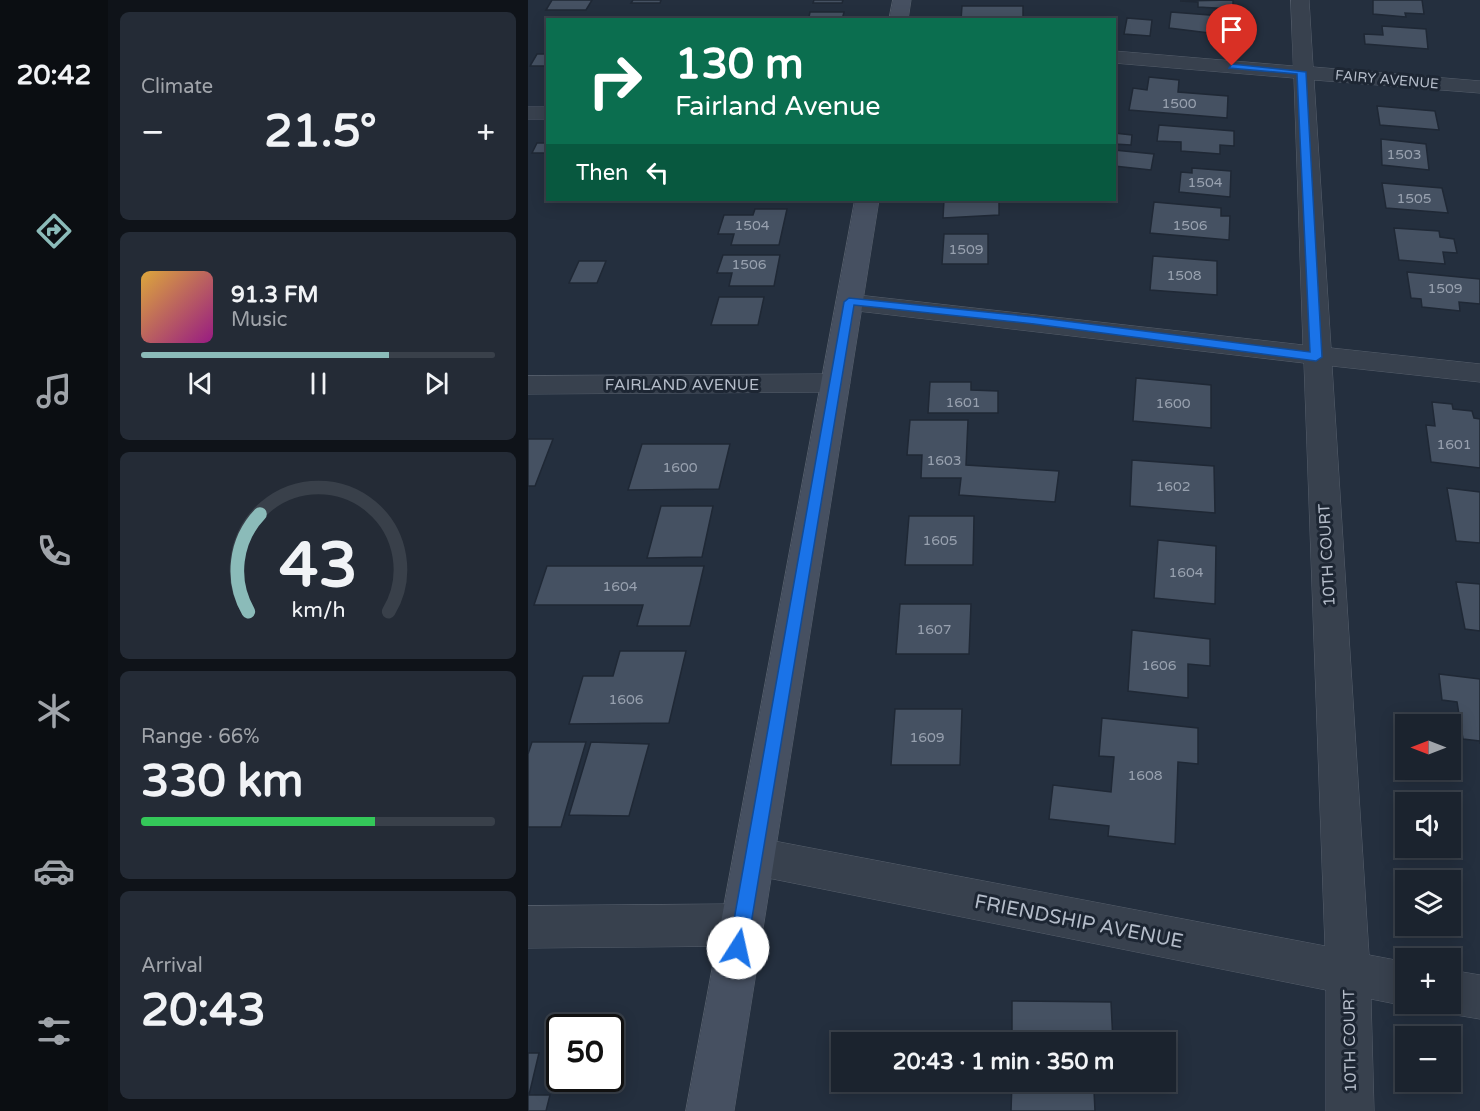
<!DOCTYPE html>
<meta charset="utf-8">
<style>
body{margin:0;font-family:"Varela Round",sans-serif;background:#242b36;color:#f1f3f6;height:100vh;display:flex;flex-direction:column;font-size:22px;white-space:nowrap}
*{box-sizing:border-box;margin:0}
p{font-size:20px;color:#a0a4aa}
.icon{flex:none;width:33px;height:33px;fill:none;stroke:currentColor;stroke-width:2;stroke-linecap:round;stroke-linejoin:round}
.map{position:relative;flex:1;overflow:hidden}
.details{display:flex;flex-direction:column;gap:12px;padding:12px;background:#0f1319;width:420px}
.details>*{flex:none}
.guide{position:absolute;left:18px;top:18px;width:570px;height:183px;border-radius:0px;box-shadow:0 3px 15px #0003,0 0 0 2px #39404a;background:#0b6e4f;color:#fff;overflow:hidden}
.needle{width:39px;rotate:270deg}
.fabs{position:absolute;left:867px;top:714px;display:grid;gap:12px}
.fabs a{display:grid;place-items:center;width:66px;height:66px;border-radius:0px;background:#1b232e;box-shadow:0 3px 15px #0003,0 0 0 2px #39404a;font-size:30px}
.speed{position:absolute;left:18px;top:1014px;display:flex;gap:12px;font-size:30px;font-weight:700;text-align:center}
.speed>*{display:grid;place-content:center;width:78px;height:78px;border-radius:50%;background:#1b232e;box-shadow:0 3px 15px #0003,0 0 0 2px #39404a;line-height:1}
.speed .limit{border:3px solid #111;border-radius:9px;background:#fff;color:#111}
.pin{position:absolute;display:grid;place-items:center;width:51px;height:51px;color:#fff;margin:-62px -26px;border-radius:50% 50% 50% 0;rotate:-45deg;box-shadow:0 0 6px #0007}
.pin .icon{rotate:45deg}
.me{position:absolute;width:66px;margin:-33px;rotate:10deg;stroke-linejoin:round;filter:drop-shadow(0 0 4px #0008)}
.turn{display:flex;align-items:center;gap:21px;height:126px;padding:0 30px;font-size:27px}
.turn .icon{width:78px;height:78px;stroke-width:2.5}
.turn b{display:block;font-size:42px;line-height:51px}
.then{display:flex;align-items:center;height:57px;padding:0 30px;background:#0003;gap:12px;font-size:22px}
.big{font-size:45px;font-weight:800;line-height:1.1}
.details .widget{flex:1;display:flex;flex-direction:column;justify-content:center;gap:9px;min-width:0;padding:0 21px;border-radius:9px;background:#242b36}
.details .dial{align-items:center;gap:0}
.dial svg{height:156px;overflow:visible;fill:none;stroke:#39404a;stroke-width:7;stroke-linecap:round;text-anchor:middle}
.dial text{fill:#f1f3f6;stroke:none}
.song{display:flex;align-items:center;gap:18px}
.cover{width:72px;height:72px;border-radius:9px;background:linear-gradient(135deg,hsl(40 70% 55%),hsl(310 70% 35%))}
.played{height:6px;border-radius:3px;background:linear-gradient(90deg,#8bbbb9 70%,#39404a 70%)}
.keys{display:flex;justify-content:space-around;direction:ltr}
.heat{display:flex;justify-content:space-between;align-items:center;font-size:33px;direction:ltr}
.charge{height:9px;border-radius:4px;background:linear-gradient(90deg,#34c759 66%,#39404a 0)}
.trip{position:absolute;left:303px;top:1032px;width:345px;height:60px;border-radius:0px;background:#1b232e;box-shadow:0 3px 15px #0003,0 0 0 2px #39404a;font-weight:800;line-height:60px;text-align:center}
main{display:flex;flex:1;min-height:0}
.tab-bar{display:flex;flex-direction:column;width:108px;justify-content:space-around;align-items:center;background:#0b0e12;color:#a0a4aa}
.tab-bar .icon{width:42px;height:42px}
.tab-bar .active{color:#8bbbb9}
.tab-bar b{font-size:27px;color:#f1f3f6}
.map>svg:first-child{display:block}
</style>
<main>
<nav class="tab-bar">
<b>20:42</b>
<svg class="icon active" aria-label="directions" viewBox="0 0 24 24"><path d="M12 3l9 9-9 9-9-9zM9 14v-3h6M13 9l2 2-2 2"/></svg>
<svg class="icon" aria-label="music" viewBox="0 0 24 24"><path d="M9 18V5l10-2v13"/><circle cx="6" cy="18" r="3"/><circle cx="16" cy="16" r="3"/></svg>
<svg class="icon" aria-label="phone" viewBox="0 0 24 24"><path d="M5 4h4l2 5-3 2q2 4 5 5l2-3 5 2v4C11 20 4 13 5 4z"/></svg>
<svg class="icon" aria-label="climate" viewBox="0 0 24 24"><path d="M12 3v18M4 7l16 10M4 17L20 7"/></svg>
<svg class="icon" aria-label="car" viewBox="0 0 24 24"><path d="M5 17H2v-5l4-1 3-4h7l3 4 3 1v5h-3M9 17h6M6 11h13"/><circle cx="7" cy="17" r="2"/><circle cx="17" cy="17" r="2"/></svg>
<svg class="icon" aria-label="filters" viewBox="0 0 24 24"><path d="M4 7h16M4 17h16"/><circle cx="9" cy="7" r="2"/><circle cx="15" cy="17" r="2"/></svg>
</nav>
<section class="details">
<div class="widget"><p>Climate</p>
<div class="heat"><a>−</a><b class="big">21.5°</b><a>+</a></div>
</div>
<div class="widget">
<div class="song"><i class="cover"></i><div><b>91.3 FM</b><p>Music</p></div></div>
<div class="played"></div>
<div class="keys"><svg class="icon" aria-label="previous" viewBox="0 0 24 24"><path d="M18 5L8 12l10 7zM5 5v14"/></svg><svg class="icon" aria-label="pause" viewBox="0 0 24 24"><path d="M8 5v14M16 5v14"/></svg><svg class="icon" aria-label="next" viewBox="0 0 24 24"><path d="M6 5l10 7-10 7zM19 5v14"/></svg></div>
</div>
<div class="widget dial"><svg viewBox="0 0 100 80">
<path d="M14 69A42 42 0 1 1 86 69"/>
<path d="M14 69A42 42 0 0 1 20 19" stroke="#8bbbb9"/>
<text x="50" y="56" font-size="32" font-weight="700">43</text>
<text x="50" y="72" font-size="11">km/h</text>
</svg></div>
<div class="widget"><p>Range · 66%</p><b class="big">330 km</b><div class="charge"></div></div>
<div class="widget"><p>Arrival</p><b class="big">20:43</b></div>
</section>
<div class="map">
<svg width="952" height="1111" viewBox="0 0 952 1111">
<rect width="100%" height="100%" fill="#242f3e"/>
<!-- building -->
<path fill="#455162" stroke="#1f2835" stroke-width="1.5" d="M24 0H64L58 10H18Z
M105 0H133L132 3H103Z
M286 0H315L314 3H285Z
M705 0V9L670 7V2L652 1Z
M845 0H894L896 14 877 13 878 17 845 14Z
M434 6H495V20H433Z
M282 12H316L314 20H272L273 17H281Z
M643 12 707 17 706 36 641 28Z
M599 18 624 20 622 36 596 34Z
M854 26 898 29 900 49 837 44 836 34 855 35Z
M9 54H20V66H2Z
M621 77 651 80 650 92 700 96 699 118 601 110 605 88 619 90Z
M849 106 907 111 911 130 852 125Z
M631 125 706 131V146L692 145V154L653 151V142L629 141Z
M586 133 604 135 603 145 586 144Z
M853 139 898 144 901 170 854 165Z
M9 143H20V153H4Z
M586 150 626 154 623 170 586 166Z
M664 168 703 171 702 197 651 192 653 172 664 173Z
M854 183 914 188 920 213 858 208Z
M416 200H471V215L415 218Z
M626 202 693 208V216H702L701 240 622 233Z
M227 209H259L251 245H203L206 234H190L196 215H225Z
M866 228 911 231 912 237 926 239 929 253 915 252 917 264 871 260Z
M416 234H460V264H414Z
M195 255H252L246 286H201L204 273H189Z
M625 256 689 261V295L622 290Z
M51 261H78L69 283H41Z
M879 272 952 279V304L931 302 932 311 894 307 893 299 883 298Z
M191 297H236L230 325H183Z
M608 378 683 385V428L605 421Z
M402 382H443V390L470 391V413H400Z
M904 402 924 404 925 409 944 411 946 418 952 419V468L903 462 898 425 907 426Z
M382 420H440L438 465 531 471 527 502 431 495 433 478H393L394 455H379Z
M0 439H25L7 486H0Z
M114 444H202L191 489 100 490Z
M604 460 686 466 687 513 602 506Z
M919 488 952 492V543L928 541Z
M133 506H185L174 557 119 558Z
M381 516H446L445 565H377Z
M630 540 688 546 687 604 626 598Z
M19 566H176L162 626H109L115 605H6Z
M928 582 952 584V631L937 629Z
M372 604H443L441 654H368Z
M604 630 682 639V666L660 664V698L600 691Z
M92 651H158L141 723 41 724 55 676H85Z
M911 674 952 679V744V741L935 739 929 702 914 700Z
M367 709H434L432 765H363Z
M574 718 670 728V764L650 762 647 844 580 836 581 826 521 819 525 785 583 792 586 757 571 756Z
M4 742H58L33 827H0V754Z
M63 742 121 744 101 816 41 815Z
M484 1001 583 1002 585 1042H484Z
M0 1053H11L1 1095H22L18 1111H0Z
M484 1082H587V1091H566L567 1111H483Z"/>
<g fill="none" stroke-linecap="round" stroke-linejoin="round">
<!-- street casing -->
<g stroke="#565f6c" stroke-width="1">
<path id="street" d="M763 0H781L785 67 952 81V93L786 80 803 348 952 364V382L804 366 841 955 878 962V1004H884L878 1006 843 999 846 1111H798V990L225 875 211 870 205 856 211 842 225 837 797 946 776 363 321 310 312 308 308 302 312 296 321 294 775 345 766 78 586 63V51L765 66Z
M0 107H20V119H0Z
M308 374 318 376 322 383 318 390 308 392 0 394V376Z
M214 904 229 910 235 925 229 940 214 946 0 948V906Z
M922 970 952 975V1019L922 1014 906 1008 905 1004H922Z"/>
</g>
<!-- secondary casing -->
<g stroke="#565f6c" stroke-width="1">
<path id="secondary" d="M365 0H383L380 20H361Z
M327 200H351L206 1111H158Z"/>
</g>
<!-- street -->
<use href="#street" fill="#38414e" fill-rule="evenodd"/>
<!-- secondary -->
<use href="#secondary" fill="#465061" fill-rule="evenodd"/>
</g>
<!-- route -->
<path fill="#1a73e8" stroke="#114b97" stroke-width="1.5" d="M704 64 778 72 794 357 788 361 506 324 326 305 219 948 217 954 210 957 204 954 201 948 316 302 321 298 506 317 782 352 769 74 701 68Z"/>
<g text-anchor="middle" stroke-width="6" stroke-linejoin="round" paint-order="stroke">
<!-- far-street labels -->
<g font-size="14" fill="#b4bcc9" stroke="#1d2633">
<text transform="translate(859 79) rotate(5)" y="5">FAIRY AVENUE</text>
</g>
<!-- number labels -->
<g font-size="14" fill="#98a1af">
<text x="651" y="108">1500</text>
<text x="876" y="159">1503</text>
<text x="677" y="187">1504</text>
<text x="886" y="203">1505</text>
<text x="224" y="230">1504</text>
<text x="662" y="230">1506</text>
<text x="438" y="254">1509</text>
<text x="221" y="269">1506</text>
<text x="656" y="280">1508</text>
<text x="917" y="293">1509</text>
<text x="435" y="407">1601</text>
<text x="645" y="408">1600</text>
<text x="926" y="449">1601</text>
<text x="416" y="465">1603</text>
<text x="152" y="472">1600</text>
<text x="645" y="491">1602</text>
<text x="412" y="545">1605</text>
<text x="658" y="577">1604</text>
<text x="92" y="591">1604</text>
<text x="406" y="634">1607</text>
<text x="631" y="670">1606</text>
<text x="98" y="704">1606</text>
<text x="399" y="742">1609</text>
<text x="617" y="780">1608</text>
</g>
<!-- street labels -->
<g font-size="16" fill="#b4bcc9" stroke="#1d2633">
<text x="154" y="390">FAIRLAND AVENUE</text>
<text transform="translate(798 555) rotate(-93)" y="6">10TH COURT</text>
<text transform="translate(821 1041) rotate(-91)" y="6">10TH COURT</text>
</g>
<!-- near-street labels -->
<g font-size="20" fill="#b4bcc9" stroke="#1d2633">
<text transform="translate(551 921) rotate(11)" y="7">FRIENDSHIP AVENUE</text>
</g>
</g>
</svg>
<div class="fabs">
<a><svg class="needle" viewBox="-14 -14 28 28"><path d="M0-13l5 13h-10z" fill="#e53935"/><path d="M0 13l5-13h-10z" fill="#a0a4aa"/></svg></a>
<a><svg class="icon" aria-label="sound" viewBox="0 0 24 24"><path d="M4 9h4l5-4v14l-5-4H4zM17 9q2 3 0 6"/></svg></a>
<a><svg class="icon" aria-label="layers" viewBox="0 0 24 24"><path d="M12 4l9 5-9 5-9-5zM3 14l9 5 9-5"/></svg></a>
<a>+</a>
<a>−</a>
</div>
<div class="speed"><div class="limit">50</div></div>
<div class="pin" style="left:704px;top:66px;background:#d93025"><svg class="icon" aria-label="arrive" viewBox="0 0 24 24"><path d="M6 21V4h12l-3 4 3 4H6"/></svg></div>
<svg class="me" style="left:210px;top:948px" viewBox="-20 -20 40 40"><circle r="19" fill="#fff"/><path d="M0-13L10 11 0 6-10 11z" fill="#1a73e8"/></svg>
<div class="trip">20:43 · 1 min · 350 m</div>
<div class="guide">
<div class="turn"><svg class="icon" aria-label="right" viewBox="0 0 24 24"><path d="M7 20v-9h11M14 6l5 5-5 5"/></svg><div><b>130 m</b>Fairland Avenue</div></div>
<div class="then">Then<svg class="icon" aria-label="left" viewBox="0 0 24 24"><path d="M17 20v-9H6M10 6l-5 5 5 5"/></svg></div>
</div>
</div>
</main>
